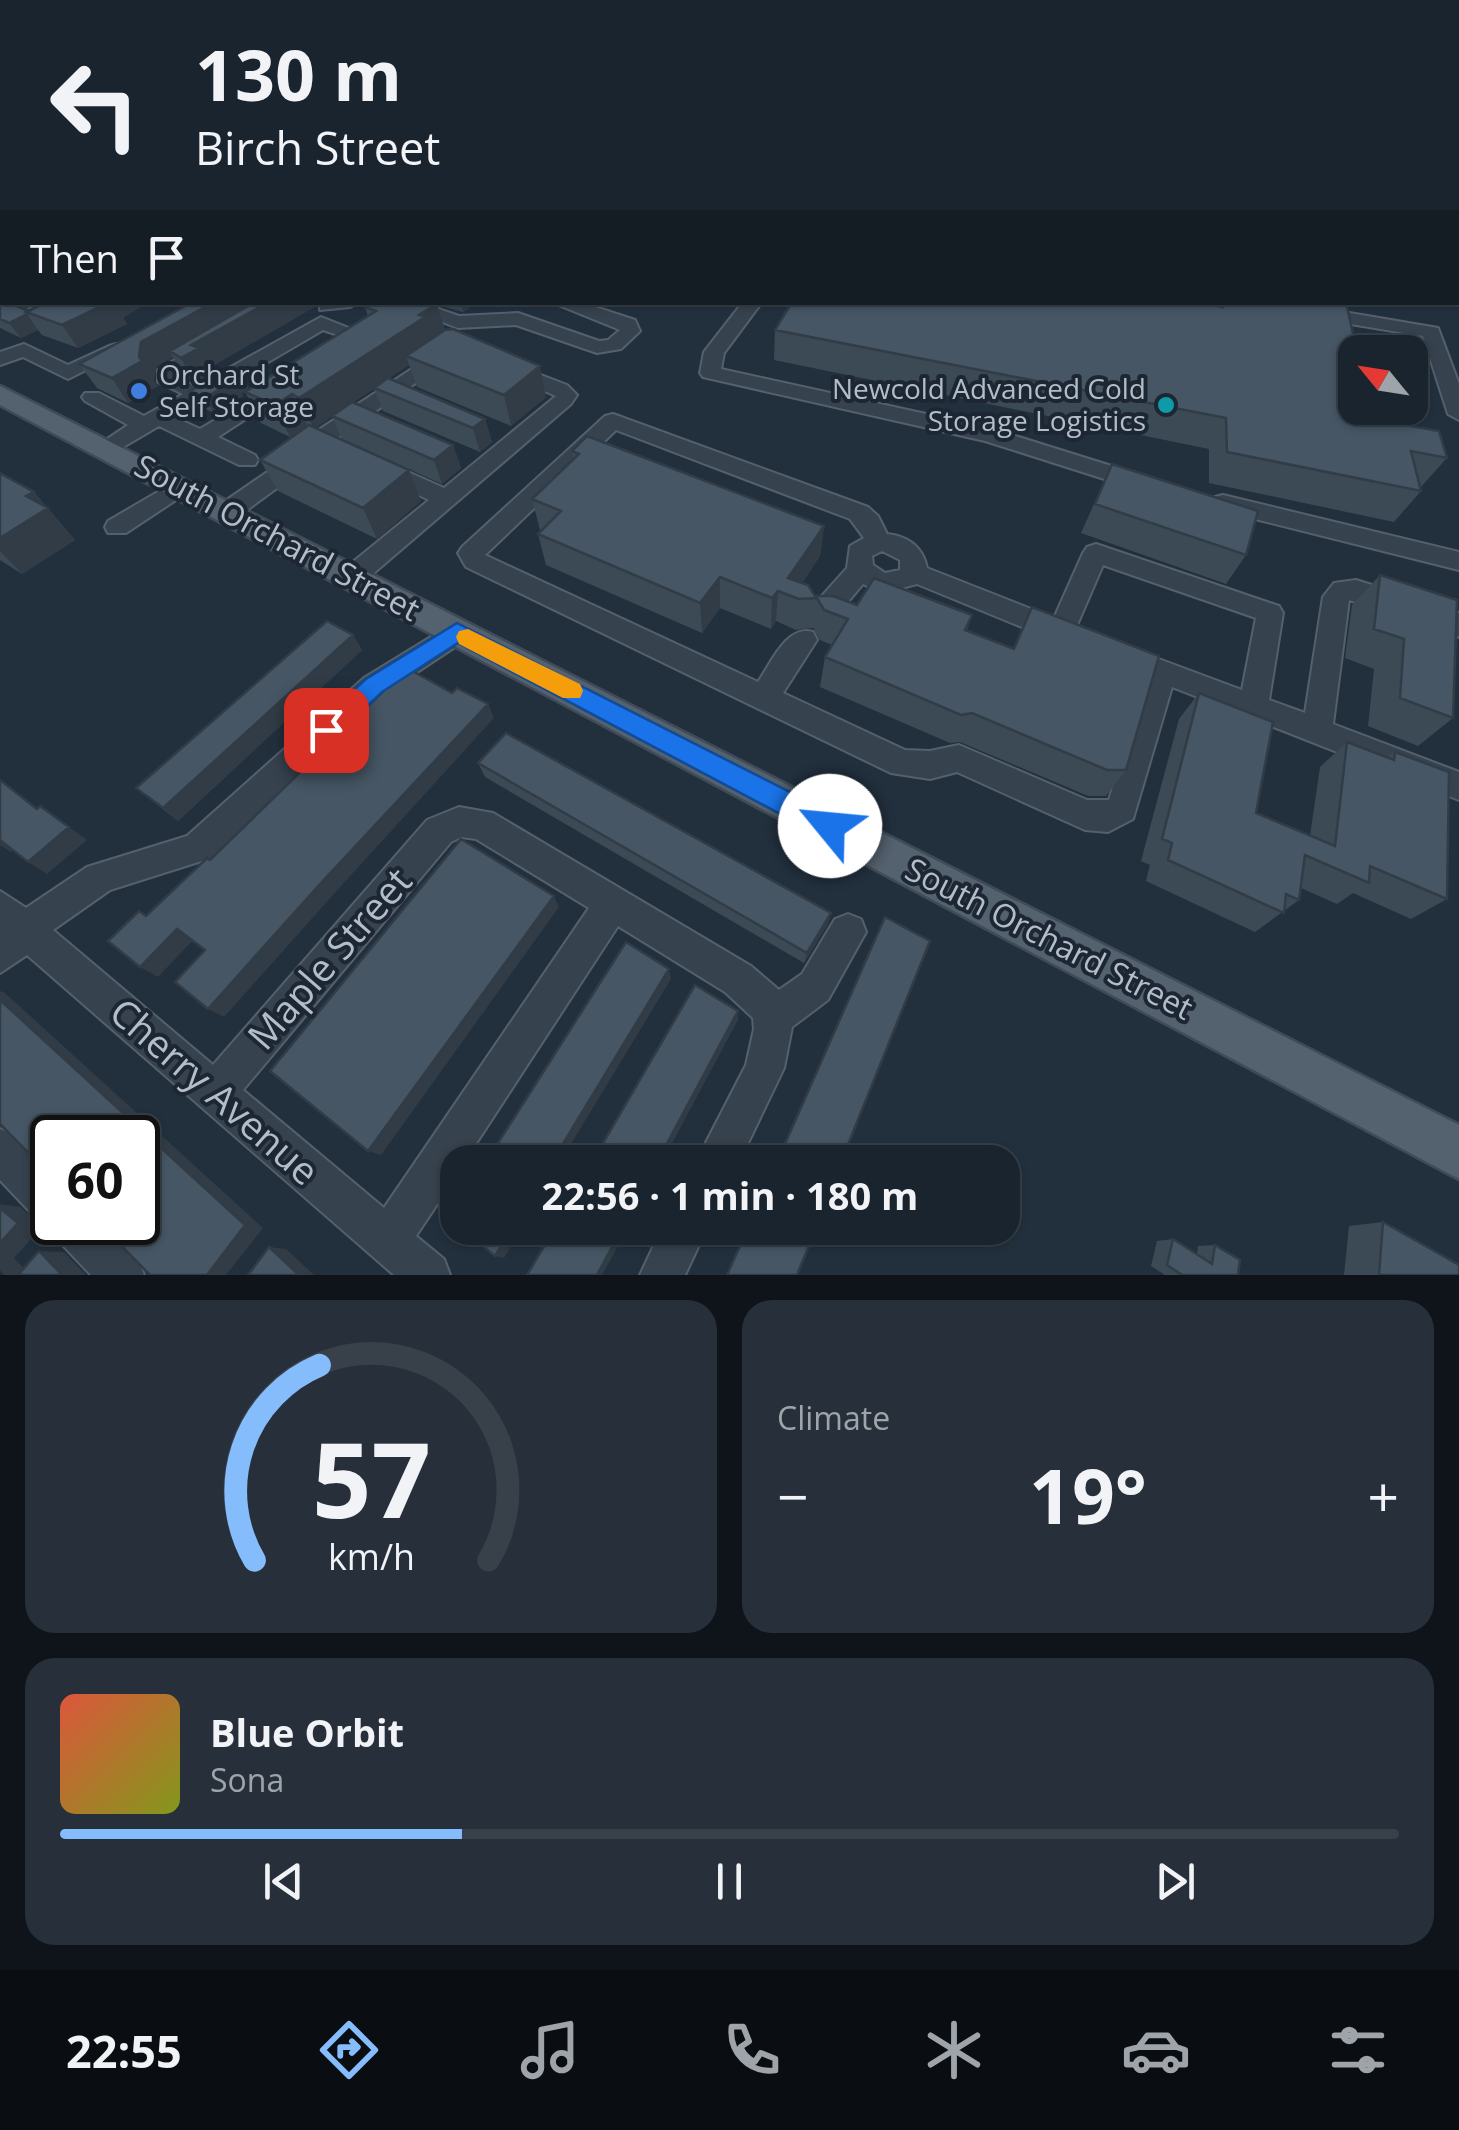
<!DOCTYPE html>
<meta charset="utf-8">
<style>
body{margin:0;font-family:"Open Sans",sans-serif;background:#27303a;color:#f1f3f6;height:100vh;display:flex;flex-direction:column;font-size:38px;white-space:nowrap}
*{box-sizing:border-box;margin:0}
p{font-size:32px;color:#9fa4aa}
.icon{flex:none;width:55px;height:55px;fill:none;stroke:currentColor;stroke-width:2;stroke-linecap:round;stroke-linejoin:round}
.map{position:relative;height:1275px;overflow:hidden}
.details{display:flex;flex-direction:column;gap:25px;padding:25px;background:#0e1419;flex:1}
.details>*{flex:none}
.banner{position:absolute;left:0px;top:0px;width:1460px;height:305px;box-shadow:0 2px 8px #0004,0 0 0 2px #38414a;background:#1a242e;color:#f1f3f6;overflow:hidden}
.needle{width:65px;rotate:300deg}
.fabs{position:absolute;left:1338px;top:335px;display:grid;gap:20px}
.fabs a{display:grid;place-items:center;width:90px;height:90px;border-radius:20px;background:#1a242e;box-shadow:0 2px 8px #0004,0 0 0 2px #38414a;font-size:50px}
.speed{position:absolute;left:30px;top:1115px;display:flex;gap:20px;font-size:50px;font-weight:700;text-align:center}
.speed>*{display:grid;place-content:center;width:130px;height:130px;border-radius:50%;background:#1a242e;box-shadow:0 2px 8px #0004,0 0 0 2px #38414a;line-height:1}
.speed .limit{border:5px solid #111;border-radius:15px;background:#fff;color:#111}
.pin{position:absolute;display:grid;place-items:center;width:85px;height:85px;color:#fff;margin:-42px;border-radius:20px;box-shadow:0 5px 15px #0006}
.me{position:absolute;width:110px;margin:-55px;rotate:298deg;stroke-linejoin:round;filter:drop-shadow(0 0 8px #0008)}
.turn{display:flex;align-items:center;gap:35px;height:210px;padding:0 30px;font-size:45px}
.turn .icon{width:130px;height:130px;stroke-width:2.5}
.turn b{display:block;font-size:70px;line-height:85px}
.then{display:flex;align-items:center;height:95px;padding:0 30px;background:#0003;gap:20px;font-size:38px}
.big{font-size:75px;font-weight:700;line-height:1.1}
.details .card{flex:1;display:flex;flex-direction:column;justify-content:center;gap:15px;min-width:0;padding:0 35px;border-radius:30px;background:#27303a}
.details .dial{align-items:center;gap:0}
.dial svg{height:260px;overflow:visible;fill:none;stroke:#38414a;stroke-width:7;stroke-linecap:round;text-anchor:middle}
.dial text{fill:#f1f3f6;stroke:none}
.song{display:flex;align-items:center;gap:30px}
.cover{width:120px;height:120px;border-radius:15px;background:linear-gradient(135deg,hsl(10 70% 55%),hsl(70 70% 35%))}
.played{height:10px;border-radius:5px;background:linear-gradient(90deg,#84bcfc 30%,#38414a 30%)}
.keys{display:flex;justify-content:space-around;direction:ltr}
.heat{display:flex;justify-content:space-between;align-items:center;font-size:55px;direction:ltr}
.details .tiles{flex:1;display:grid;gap:25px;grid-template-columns:1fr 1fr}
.card:last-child{grid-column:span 2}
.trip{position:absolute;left:440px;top:1145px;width:580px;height:100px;border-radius:30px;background:#1a242e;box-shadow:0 2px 8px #0004,0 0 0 2px #38414a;font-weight:700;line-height:100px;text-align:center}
.tabs{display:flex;height:160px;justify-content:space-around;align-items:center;background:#0a0e12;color:#9fa4aa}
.tabs .icon{width:70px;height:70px}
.tabs .current{color:#84bcfc}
.tabs b{font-size:45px;color:#f1f3f6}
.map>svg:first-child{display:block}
</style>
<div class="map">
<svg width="1459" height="1275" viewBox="0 0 1459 1275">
<rect width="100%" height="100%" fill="#22303e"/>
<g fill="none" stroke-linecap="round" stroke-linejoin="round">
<!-- minor casing -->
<g stroke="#54606c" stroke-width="4">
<path id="minor" d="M0 150H2V159H0Z
M2 219V229L0 230V220Z
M1458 278H1459V289H1458Z
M15 302H39L0 323V310Z
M320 302H359L350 307 320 310Z
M389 302H418L459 316 518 313 599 341 608 340 620 330 551 302H580L635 320 640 331 621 349 597 353 516 325 458 328Z
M743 302H762L724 353 721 369 990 428 1150 478 1154 483 1142 491 985 441 703 377 700 373 704 352Z
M1239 302H1285L1438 328 1459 384V420L1448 414 1423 336 1248 307Z
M321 317 369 336 359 342 323 330 174 417 200 429 247 401H261L265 405 261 409 218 437 255 455 258 460 255 465H239L159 426 113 453 105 455 94 448 128 425 85 401 82 397 85 393H99L144 416 183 394 158 382V370L202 344H216L219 348 176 376 195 387Z
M24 344 68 365 109 346 116 344 126 350 68 379 23 357 0 365V352Z
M444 348 451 350V358L333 441 321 456 236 518H218L215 512 218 506 305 446 317 431Z
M507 362 567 385 577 395 571 404 361 584H343L339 577 343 570 429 500 372 473 369 468 372 463H388L444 488 556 396 500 372V364Z
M613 414 868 507 878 516 887 534C908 536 923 547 927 568L1054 618 1083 553 1087 547 1096 544 1279 606 1283 613 1269 700 1305 713 1323 597 1334 583 1356 580 1459 613V637L1439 627 1349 600 1333 724 1459 772V800L1172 687 1133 819 1108 832 1085 830 957 772 930 779 891 773 466 567 458 553 462 547 605 416ZM616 430 850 519 864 538 850 546 847 568 811 608 808 615 811 622H831L863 584 882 593 917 584 1061 643 1071 639 1103 565 1256 618 1242 690 1148 655 1138 658 1134 666 1138 674 1146 677 1109 800H1087L959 745 930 751 905 750 783 693 817 640 813 632C787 624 771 663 758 682L485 555ZM882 551 900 560V570L885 573 873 565 872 556Z
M180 479 188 482 192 487 188 492 126 533H108L105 527 108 521Z
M1223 495 1459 552V570L1215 509 1211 503 1215 497Z
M457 621 467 625 471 632 467 639 384 694 211 858 110 890 53 930 213 1065 427 820 459 807 493 813 751 966 779 990 802 974 835 919 848 914 861 919 866 932 828 1000 792 1027 784 1068 739 1162H696L746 1065 754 1029 753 1018 725 992 618 926 464 1162H458V1173L416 1236 444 1259 450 1275H394L27 955 0 973V891L26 908 87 867 187 836 364 678ZM461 837 476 839 589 908 384 1208 243 1090 451 842Z
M0 1129 15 1135 52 1174V1222H101L138 1259 144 1275H91L55 1237 49 1224 37 1219 0 1180Z
M662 1228H707L685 1275H640Z"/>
</g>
<!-- major casing -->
<g stroke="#3f4b57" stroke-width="5">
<path id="major" d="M0 386 1459 1125V1179L0 405Z"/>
</g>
<!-- minor -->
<use href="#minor" fill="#36424e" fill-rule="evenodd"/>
<!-- major -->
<use href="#major" fill="#54616e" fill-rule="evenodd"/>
</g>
<!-- wall -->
<path fill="#3c4a56" d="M193 302H317L316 306 209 368 212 373 195 383 184 376 173 357 156 367 154 381 158 386 128 403 97 388 79 364Z
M440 302H478L463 312 441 306Z
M1210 302H1346L1371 419 1447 458 1420 488 1421 491 1394 522 1209 483V449L774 360 775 330 1209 305Z
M437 304 445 331 546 397 511 426 417 387 409 365 389 378 485 419 492 442 480 452 383 411 374 389 353 402 453 445 461 468 442 484 342 439 332 416 315 428 421 501 377 539 278 491 260 460 308 426 290 437 261 423 245 392 368 316 365 307Z
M0 306 29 311 123 318 127 324 78 348 42 335 38 330 21 338 0 328Z
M240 373 249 389 242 393 243 396 214 413 200 406 190 391Z
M572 451 824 526 820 556 802 583 815 596 857 605 972 615 967 630 1126 770 1106 796H1088L960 742 950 743 820 687 825 657 832 645 820 640 813 628 796 630 776 621 771 629 720 608 702 633 546 565 538 534 541 530H540L532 499 573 459Z
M1112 464 1246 555 1226 584 1081 533Z
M0 473 34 492 75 540 22 574 0 560Z
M1380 575 1453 718 1418 746 1368 726 1374 669 1345 658 1352 605Z
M353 635 362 650 178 821 136 788Z
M1199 693 1256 813 1310 836 1320 767 1347 742 1387 757 1395 752 1447 899 1411 919 1353 893 1337 904 1301 888 1299 900 1255 932 1146 881 1150 865 1141 861 1179 719Z
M478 763 831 913 828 924 804 963 485 777Z
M1383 1222 1459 1275H1344L1349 1226Z
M1173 1239 1197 1254 1198 1246 1215 1245 1238 1275H1165L1151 1266 1157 1241Z"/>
<!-- shaded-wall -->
<path fill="#313c46" d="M2 276V298L0 295V278Z
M107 302H150L123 318 127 324 78 348 62 325Z
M214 302H317L316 306 209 368 212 373 195 383 181 358 170 351 173 357 156 367 154 381 158 386 128 403 112 378 139 357 141 342Z
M461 302H478L463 312Z
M437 304 446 334 406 356 409 365 314 429 299 398Z
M27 314 38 330 21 338 9 323Z
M540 366 546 397 511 426 504 395Z
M240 373 249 389 242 393 243 396 214 413 205 398Z
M292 394 307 425 290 437 275 405Z
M485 419 492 442 480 452 473 428Z
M453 445 461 468 442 484 434 460Z
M409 470 421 501 377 539 363 508Z
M34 492 75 540 22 574 0 551V538L26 496Z
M824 526 820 556 793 597 788 578Z
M720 577V608L702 633 700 603Z
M778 591 776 621 771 629 772 598Z
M353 635 362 650 178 821 163 808Z
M488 704 494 718 332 896 224 1017 208 1009 320 884Z
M40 806 87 840 47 874 28 862Z
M0 839 15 848 11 852 0 845Z
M554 896 559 907 381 1155 368 1151Z
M831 913 828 924 804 963 807 953Z
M177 929 193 940 158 977 140 967Z
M669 969 671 979 560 1162H552Z
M0 991 5 993 263 1228 226 1275H207L0 1000Z
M738 1011V1020L662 1162H657Z
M0 1204 20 1207 43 1226 14 1258 30 1275H4L0 1270Z
M512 1228H522L504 1258 495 1256Z
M622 1228H628L602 1275H597Z
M269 1247 286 1249 314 1275H299Z
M39 1251 64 1252 86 1275H61Z"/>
<!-- building -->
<path fill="#465664" stroke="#313c46" stroke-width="2.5" d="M0 181H2V210L0 208Z
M0 258H2V276L0 278Z
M7 302 29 311 26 312 27 314 9 323 0 319V306Z
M47 302H110L62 325 26 312Z
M193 302H214L141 342 139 357 142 361 112 378 79 364Z
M255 302H269L191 345 199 348 181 358 170 351Z
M372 302 437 304 419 315 425 317 299 398 292 394 275 405 245 392 376 311 365 307Z
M792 302H1194L1223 307V302H1346L1357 352H1355V408H1369L1371 419 1439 431 1447 458 1411 451 1421 491 1227 452 1226 418 775 330Z
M453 329 540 366 504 395 406 356 445 330Z
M229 369 240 373 232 379 235 380 205 398 190 391Z
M388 378 485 419 473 428 374 388Z
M352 402 453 445 434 460 332 416Z
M309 425 409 470 363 508 260 460Z
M587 436 824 526 788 578 808 585 815 596H833L857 605 874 578 972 615 965 630 1014 649 1032 607 1159 656 1126 770H1107L972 713 961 715 825 657 848 619 824 610 817 598 799 599 778 591 772 598 720 577 700 603 538 534 561 511 532 499 579 454 572 451Z
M1112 464 1258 511 1246 555 1095 504Z
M0 473 34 492 26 496 48 508 0 538Z
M1380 575 1457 600 1453 718 1400 698 1404 639 1374 629Z
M327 621 353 635 163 808 136 788Z
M407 668 452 693 457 688 488 704 320 884 208 1009 175 982 205 950 177 929 140 967 108 941 139 911 146 916 207 858 210 860Z
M1199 693 1273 722 1256 813 1335 846 1347 742 1394 760 1395 752 1449 772 1447 899 1370 866 1369 883 1305 855 1299 900 1286 894 1284 913 1168 860 1172 843 1162 839Z
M506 733 831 913 807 953 478 763Z
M0 780 37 809 40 806 69 827 28 862 0 840Z
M461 839 554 896 368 1151 270 1071Z
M885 917 930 941 841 1162H777Z
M626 942 669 969 552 1162H486Z
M695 985 738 1011 657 1162H592Z
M0 1000 245 1225 207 1275H150L98 1222H138V1138H52V1177L0 1124Z
M0 1208 18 1223 0 1243Z
M458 1208V1226L450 1220Z
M1383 1222 1459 1265V1275H1379Z
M460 1228H512L495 1256Z
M555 1228H622L597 1275H527Z
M748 1228H816L797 1275H727Z
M1173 1239 1212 1264 1215 1245 1240 1260 1238 1275H1182L1167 1265Z
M269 1247 299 1275H248Z
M39 1251 62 1275H18Z"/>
<!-- sky -->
<linearGradient id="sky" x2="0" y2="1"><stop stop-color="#131a22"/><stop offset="0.43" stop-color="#3e4e63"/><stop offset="1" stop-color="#3e4e63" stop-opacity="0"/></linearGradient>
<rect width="1459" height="315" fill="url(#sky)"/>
<!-- route -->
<path fill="#1a73e8" stroke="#114b97" stroke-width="2.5" d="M457 623 839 817 843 826 839 835 830 838 820 835 458 643 382 692 335 737 326 741 317 737 314 730 317 723 366 679Z"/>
<!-- slow -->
<path fill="#f59e0b" d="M468 629 580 684 583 691 580 698H563L459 644 456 637 459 631Z"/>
<!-- markers -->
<circle fill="#3f7fe0" stroke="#1c2733" stroke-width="4" cx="139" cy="391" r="10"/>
<circle fill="#0f9aa8" stroke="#1c2733" stroke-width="4" cx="1166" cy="405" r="10"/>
<g text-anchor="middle" stroke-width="8" stroke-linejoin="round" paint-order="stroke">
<!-- far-poi labels -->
<g font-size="28" fill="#b2bdc9" stroke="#1c2733" text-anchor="start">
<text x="159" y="385">Orchard St<tspan x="159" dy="32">Self Storage</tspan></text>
<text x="1146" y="399" text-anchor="end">Newcold Advanced Cold<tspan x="1146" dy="32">Storage Logistics</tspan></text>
</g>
<!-- street labels -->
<g font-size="32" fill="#b2bdc9" stroke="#1c2733">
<text transform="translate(277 538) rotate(28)" y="11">South Orchard Street</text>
<text transform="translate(1049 939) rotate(27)" y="11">South Orchard Street</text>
</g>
<!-- near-street labels -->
<g font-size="38" fill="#b2bdc9" stroke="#1c2733">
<text transform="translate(330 959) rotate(-49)" y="13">Maple Street</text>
<text transform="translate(214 1092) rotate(41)" y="13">Cherry Avenue</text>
</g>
</g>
</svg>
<div class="fabs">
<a><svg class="needle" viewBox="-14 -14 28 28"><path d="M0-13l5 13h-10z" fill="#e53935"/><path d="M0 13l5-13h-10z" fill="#9fa4aa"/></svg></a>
</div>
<div class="speed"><div class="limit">60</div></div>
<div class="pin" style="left:326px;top:730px;background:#d93025"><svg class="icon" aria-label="arrive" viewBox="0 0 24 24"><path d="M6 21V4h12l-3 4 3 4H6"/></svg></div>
<svg class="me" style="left:830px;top:826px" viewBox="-20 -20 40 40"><circle r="19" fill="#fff"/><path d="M0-13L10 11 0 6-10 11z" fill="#1a73e8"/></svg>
<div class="trip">22:56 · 1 min · 180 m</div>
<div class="banner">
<div class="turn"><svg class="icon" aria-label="left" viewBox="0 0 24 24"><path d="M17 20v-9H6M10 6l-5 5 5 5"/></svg><div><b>130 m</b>Birch Street</div></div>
<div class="then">Then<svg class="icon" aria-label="arrive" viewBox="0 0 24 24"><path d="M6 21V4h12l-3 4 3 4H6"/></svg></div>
</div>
</div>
<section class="details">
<div class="tiles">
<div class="card dial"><svg viewBox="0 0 100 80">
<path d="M14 69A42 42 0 1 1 86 69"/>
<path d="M14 69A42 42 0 0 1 34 9" stroke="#84bcfc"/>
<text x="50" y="56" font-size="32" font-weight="700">57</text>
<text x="50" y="72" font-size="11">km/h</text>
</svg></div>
<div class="card"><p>Climate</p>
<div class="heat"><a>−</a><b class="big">19°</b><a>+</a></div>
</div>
<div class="card">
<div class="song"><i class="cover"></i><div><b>Blue Orbit</b><p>Sona</p></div></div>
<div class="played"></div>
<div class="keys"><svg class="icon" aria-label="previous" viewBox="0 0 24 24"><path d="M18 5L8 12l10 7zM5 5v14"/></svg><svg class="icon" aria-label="pause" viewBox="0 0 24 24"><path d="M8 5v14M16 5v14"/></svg><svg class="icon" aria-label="next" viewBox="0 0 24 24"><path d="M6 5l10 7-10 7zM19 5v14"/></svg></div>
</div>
</div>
</section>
<nav class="tabs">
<b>22:55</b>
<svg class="icon current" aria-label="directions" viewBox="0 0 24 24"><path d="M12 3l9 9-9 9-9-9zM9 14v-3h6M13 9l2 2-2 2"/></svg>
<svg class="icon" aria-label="music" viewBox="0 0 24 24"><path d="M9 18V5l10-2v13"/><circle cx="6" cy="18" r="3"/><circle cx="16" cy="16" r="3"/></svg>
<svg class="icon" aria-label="phone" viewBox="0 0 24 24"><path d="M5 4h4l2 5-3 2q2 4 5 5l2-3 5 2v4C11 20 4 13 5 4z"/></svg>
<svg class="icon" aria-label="climate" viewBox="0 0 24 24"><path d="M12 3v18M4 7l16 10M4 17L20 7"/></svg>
<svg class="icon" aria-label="car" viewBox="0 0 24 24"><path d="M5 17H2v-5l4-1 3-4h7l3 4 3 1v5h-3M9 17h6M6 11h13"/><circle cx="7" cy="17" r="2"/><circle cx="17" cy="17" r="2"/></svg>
<svg class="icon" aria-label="filters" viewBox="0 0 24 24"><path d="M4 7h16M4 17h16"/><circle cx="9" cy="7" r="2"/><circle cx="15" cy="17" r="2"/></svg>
</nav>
